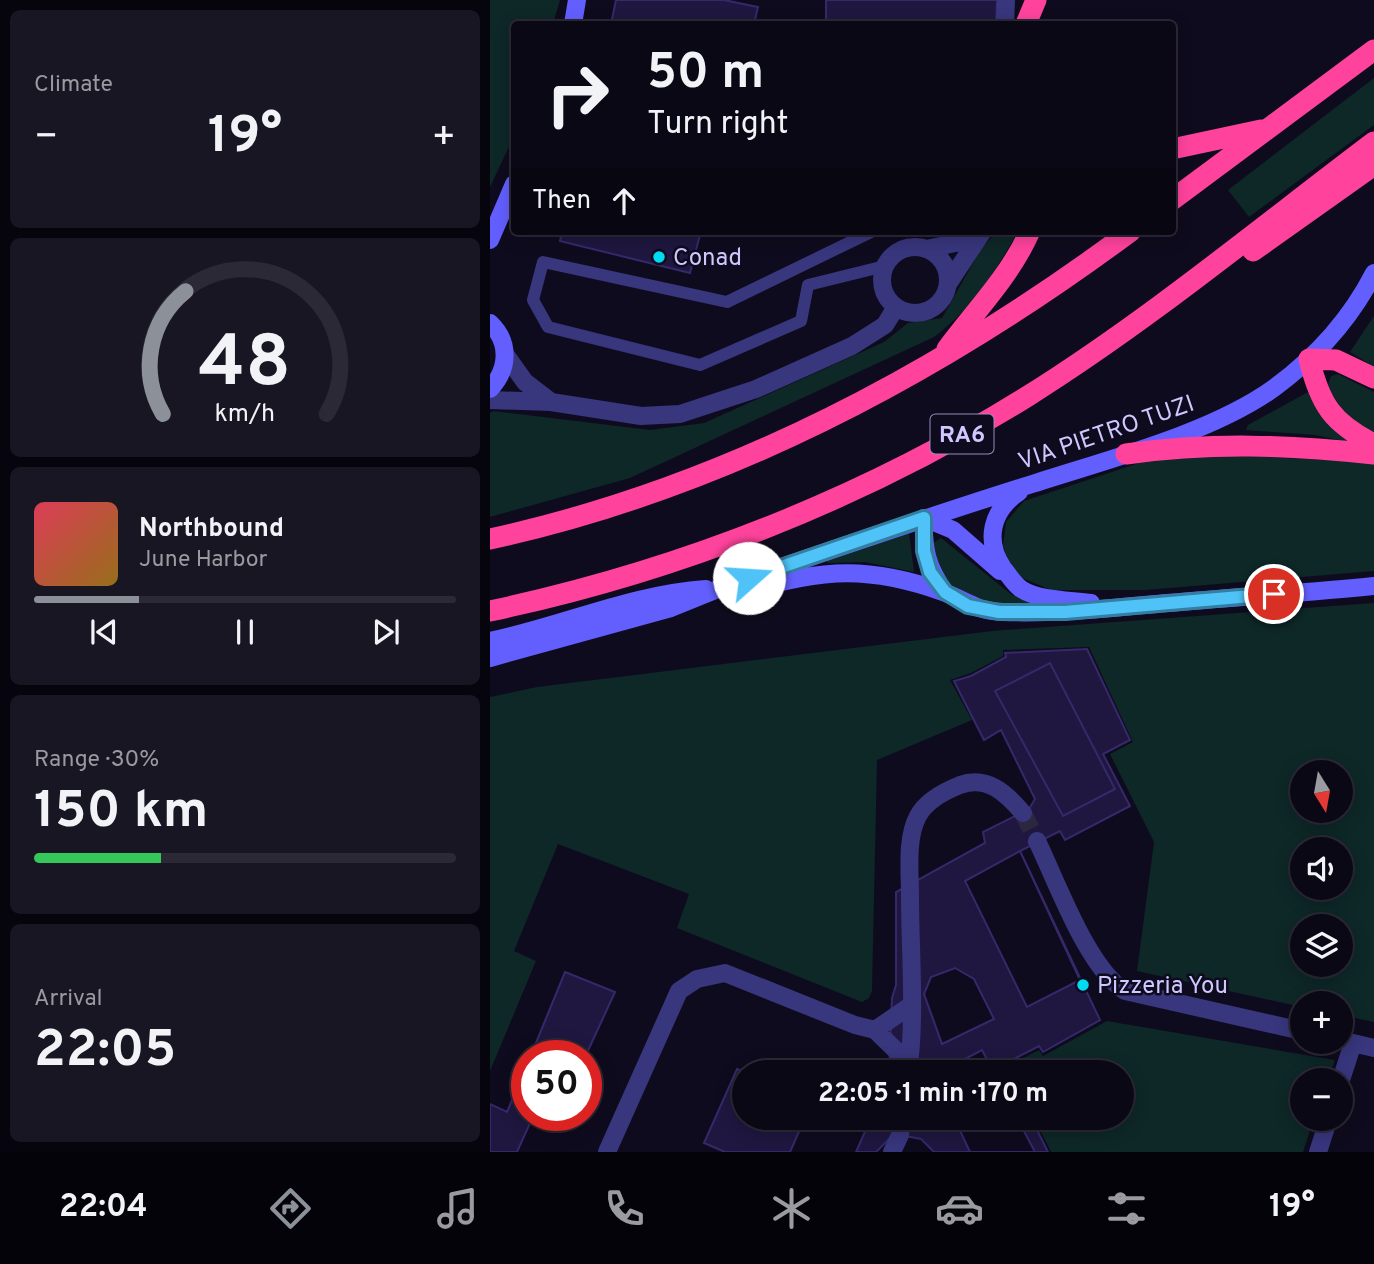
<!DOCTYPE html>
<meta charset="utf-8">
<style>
body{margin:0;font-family:Overpass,sans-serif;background:#191623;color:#f1f3f6;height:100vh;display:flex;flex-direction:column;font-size:26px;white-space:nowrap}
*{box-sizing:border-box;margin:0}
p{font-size:23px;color:#9a9aa1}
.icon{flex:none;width:38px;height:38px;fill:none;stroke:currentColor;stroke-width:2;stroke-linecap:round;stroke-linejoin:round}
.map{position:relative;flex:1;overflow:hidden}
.details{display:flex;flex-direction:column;gap:10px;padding:10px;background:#06040c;width:490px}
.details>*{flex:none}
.banner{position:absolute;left:21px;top:21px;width:665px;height:214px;border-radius:7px;box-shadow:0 4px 18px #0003,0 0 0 2px #2b2935;background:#0b0816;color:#f1f3f6;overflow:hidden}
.needle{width:46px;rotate:169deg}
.tools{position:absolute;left:800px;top:760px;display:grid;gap:14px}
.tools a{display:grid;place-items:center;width:63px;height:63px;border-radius:50%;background:#0b0816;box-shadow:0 4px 18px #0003,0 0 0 2px #2b2935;font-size:35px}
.speed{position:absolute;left:21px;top:1040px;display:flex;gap:14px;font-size:35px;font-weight:700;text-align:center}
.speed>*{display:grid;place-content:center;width:91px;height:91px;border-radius:50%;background:#0b0816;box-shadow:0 4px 18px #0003,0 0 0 2px #2b2935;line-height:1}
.speed .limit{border:10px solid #d22;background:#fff;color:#111}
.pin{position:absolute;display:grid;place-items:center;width:60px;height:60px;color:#fff;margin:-30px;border:4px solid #fff;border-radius:50%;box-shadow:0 2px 7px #0007}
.me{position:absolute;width:77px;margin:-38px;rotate:71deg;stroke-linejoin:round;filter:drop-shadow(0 0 5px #0008)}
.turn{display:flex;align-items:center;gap:24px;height:147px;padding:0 21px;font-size:32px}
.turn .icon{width:91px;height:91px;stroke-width:2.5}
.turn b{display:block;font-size:49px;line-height:60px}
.then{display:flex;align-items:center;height:66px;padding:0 21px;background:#0003;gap:14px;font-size:26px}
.big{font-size:52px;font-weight:700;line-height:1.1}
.details .tile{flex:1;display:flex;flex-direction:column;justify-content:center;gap:10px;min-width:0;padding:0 24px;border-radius:10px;background:#191623}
.details .dial{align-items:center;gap:0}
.dial svg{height:182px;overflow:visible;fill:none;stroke:#2b2935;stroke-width:7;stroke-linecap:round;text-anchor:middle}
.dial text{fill:#f1f3f6;stroke:none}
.song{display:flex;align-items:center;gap:21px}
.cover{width:84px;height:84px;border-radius:10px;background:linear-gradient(135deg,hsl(350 70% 55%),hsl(40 70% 35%))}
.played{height:7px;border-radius:4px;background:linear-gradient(90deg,#8c9099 25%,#2b2935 25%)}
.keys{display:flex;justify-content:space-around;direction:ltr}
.heat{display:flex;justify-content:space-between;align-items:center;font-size:38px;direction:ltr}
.charge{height:10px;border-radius:5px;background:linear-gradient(90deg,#34c759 30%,#2b2935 0)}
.trip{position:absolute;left:242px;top:1060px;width:402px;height:70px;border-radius:35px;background:#0b0816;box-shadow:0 4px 18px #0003,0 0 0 2px #2b2935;font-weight:700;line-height:70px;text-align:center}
.menu{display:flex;height:112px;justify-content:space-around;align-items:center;background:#040309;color:#9a9aa1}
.menu .icon{width:49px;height:49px}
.menu .on{color:#8c9099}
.menu b{font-size:32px;color:#f1f3f6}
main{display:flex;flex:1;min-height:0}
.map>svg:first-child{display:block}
</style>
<main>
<section class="details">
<div class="tile"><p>Climate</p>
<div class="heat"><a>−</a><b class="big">19°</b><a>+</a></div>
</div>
<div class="tile dial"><svg viewBox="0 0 100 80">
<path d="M14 69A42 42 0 1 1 86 69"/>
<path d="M14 69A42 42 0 0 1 24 15" stroke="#8c9099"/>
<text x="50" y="56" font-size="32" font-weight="700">48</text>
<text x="50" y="72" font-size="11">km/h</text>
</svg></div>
<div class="tile">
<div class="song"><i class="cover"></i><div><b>Northbound</b><p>June Harbor</p></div></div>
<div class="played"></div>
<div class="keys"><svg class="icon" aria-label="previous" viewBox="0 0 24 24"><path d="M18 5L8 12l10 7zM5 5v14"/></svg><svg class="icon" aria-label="pause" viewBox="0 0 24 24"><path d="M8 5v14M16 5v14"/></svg><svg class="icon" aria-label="next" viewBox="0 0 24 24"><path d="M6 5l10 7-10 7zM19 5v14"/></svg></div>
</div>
<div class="tile"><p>Range · 30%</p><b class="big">150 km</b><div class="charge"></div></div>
<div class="tile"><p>Arrival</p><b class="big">22:05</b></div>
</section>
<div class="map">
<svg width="884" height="1152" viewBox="0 0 884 1152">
<rect width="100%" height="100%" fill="#0f0b1e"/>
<!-- green -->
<path fill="#0e2727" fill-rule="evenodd" d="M0 0H70L63 24H24V136L0 187Z
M884 78V125L759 217 738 190Z
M507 231H528C504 274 484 307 444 337L140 478 0 517V413L3 411 160 430 214 423 394 342 418 323 452 318 491 249Z
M884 316V367L860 352Z
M848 374 884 392V432C862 422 846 406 838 384L841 376Z
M818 392 829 414 862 443 825 435 756 430 758 425Z
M713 454 884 462V571L656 590H561L530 577 517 558 513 545 516 522 534 501 652 462Z
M419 533 424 572 375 562 338 563 335 559Z
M451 538 522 595 558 607 510 608 460 587 445 558 443 543Z
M884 603V1022L851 1015 850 1003H812V1007L647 971 664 842 620 754 643 742 599 647 513 650V656L481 673 460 680 482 720 387 760 382 991 379 998 372 1002 187 928 199 894 68 844 24 951 46 961 0 1071V697L47 687 502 631ZM812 772H850V810H812ZM812 849H850V887H812ZM812 926H850V964H812Z
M617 1021 845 1060 838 1080H812V1118H824L813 1152H561L544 1118H632V1073H521L518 1066 549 1050 553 1056Z"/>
<!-- building -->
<path fill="#1f173f" stroke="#36296b" stroke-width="2" fill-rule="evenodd" d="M126 0H234L268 7 264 24H121Z
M336 0H507L506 24H336Z
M72 231H211L200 273 70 241Z
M597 649 640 740 613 754 640 806 575 840 570 831 530 851 610 1020 553 1052 549 1046 514 1064 519 1073H399L402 998 406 985V892L495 843 493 832 539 809 545 799 511 730 494 740 464 681 481 676 516 657 515 653ZM560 663 625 789 573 816 505 691ZM465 968 484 979 504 1019 452 1044 434 994 441 977Z
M560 663 625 789 573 816 505 691Z
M530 851 590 980 537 1007 475 881Z
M75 972 125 992 96 1055H41Z
M492 1050 504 1073H448Z
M37 1064V1109L33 1117 41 1121 27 1152H0V1104L17 1112Z
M247 1069 257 1073H254V1118H315L300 1152H235L214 1143Z
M381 1118H541L558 1152H444L431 1139 410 1135 399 1139 386 1152H366Z
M464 1118H527L545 1152H480Z"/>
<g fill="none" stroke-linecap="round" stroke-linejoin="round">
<!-- street-tunnel -->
<path stroke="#2c2740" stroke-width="18" stroke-dasharray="18 9" stroke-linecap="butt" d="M533 813 547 841"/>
<!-- lane -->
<path stroke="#38367d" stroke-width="12" d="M383 231 237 302 53 262 43 300 58 327 210 365 311 321 318 285 395 266"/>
<!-- street -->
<path stroke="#38367d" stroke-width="18" d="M515 24 516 0
M392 280a33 33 0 1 1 66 0a33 33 0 1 1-66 0Z
M436 249 475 241 490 231
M458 284 493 231
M15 354 35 382 61 402
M0 400 61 402 151 416 190 414 266 389 362 346 395 325 406 307
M547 841C567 882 598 969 635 991L812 1031
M385 1030 420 1064
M850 1040 884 1048
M418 1073C426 1017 420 952 420 896 420 872 416 838 428 816 436 801 455 791 470 785 497 775 516 793 533 813
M850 1083 863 1043
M117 1152 189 991 207 979 235 973 365 1025 385 1030 420 1006
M402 1152 410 1135 412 1118
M828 1152 839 1118"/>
<!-- secondary -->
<path stroke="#635fff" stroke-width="18" d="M83 24 87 0
M0 240 24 184
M0 323C20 342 19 369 0 389
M529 492C502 510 494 540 513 568 519 575 523 583 531 589 550 601 579 600 601 603
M434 518 463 530 510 571
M434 518C433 549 437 567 455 592
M240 597C322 571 370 562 453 592 476 600 485 611 513 612 568 614 622 608 677 603 746 597 815 593 884 586
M0 641C72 626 142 594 216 589
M0 658 181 608 233 587C335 552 437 517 539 485 615 460 720 434 784 388 826 357 860 320 884 273"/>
<!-- highway -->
<path stroke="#ff439d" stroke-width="21" d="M536 24 546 0
M682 149 771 130
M682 200 884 50
M763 251 884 165
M457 349C486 310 520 276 540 231
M884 378 846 360 819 359C830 404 842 423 884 444
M636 454C723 442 797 445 884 454
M0 539C234 488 450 373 641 231
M0 611C189 571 375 498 538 396 659 320 770 228 884 142"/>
</g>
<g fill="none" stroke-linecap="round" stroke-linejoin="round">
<!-- route casing -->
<g stroke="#337fa1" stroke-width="18">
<path id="route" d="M259 578 434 518V551L440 572 455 592 478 606 509 612H575L784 594"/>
</g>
<!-- route -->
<use href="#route" stroke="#4fc3f7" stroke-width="12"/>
</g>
<!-- markers -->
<g fill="#00dbf3" stroke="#0f0b1e" stroke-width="2.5">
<circle cx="169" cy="257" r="7"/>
<circle cx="593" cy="985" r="7"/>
</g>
<g text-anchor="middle" stroke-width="5" stroke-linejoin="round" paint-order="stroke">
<!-- shield labels -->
<rect fill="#0f0b1e" stroke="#958fbc" stroke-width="2" x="440.5" y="414.5" width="63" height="39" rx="5"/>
<g font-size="23" font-weight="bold" fill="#cec8ff">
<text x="472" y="442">RA6</text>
</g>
<!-- poi labels -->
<g font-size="24" fill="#cec8ff" stroke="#0f0b1e" text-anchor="start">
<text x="183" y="265">Conad</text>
<text x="607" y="993">Pizzeria You</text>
</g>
<!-- street labels -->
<g font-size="24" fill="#cec8ff" stroke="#0f0b1e">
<text transform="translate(616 432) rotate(-19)" y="8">VIA PIETRO TUZI</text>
</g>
</g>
</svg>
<div class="tools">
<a><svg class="needle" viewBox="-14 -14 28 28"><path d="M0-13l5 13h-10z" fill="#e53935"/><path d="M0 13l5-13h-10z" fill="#9a9aa1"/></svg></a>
<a><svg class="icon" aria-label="sound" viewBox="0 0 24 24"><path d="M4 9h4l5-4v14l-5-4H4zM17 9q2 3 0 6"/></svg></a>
<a><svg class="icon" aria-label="layers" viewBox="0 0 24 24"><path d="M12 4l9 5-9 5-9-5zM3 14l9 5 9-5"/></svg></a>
<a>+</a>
<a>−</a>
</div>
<div class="speed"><div class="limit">50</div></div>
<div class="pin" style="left:784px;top:594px;background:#d93025"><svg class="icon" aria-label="arrive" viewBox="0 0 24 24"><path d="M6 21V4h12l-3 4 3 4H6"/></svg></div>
<svg class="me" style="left:259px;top:578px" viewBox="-20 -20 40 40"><circle r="19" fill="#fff"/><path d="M0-13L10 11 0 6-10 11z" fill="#4fc3f7"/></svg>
<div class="trip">22:05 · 1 min · 170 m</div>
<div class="banner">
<div class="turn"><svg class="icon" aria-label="right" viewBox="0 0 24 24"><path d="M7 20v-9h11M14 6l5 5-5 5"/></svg><div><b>50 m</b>Turn right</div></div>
<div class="then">Then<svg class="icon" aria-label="ahead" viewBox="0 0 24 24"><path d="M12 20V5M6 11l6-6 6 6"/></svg></div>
</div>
</div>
</main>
<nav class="menu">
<b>22:04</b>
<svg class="icon on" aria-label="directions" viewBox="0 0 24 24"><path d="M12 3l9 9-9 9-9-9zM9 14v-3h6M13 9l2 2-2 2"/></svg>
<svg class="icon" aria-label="music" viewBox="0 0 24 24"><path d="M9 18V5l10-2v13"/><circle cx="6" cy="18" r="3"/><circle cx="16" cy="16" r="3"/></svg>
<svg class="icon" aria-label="phone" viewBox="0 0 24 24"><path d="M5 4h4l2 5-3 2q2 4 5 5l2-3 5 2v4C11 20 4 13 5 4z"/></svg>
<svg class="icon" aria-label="climate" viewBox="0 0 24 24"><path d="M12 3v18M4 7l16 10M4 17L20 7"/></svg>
<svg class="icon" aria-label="car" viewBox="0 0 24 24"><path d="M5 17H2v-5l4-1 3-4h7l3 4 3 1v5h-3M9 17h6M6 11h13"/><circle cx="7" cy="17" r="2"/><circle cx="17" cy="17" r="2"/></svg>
<svg class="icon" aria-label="filters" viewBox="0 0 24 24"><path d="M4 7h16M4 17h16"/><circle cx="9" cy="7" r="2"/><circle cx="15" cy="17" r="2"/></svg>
<b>19°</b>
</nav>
